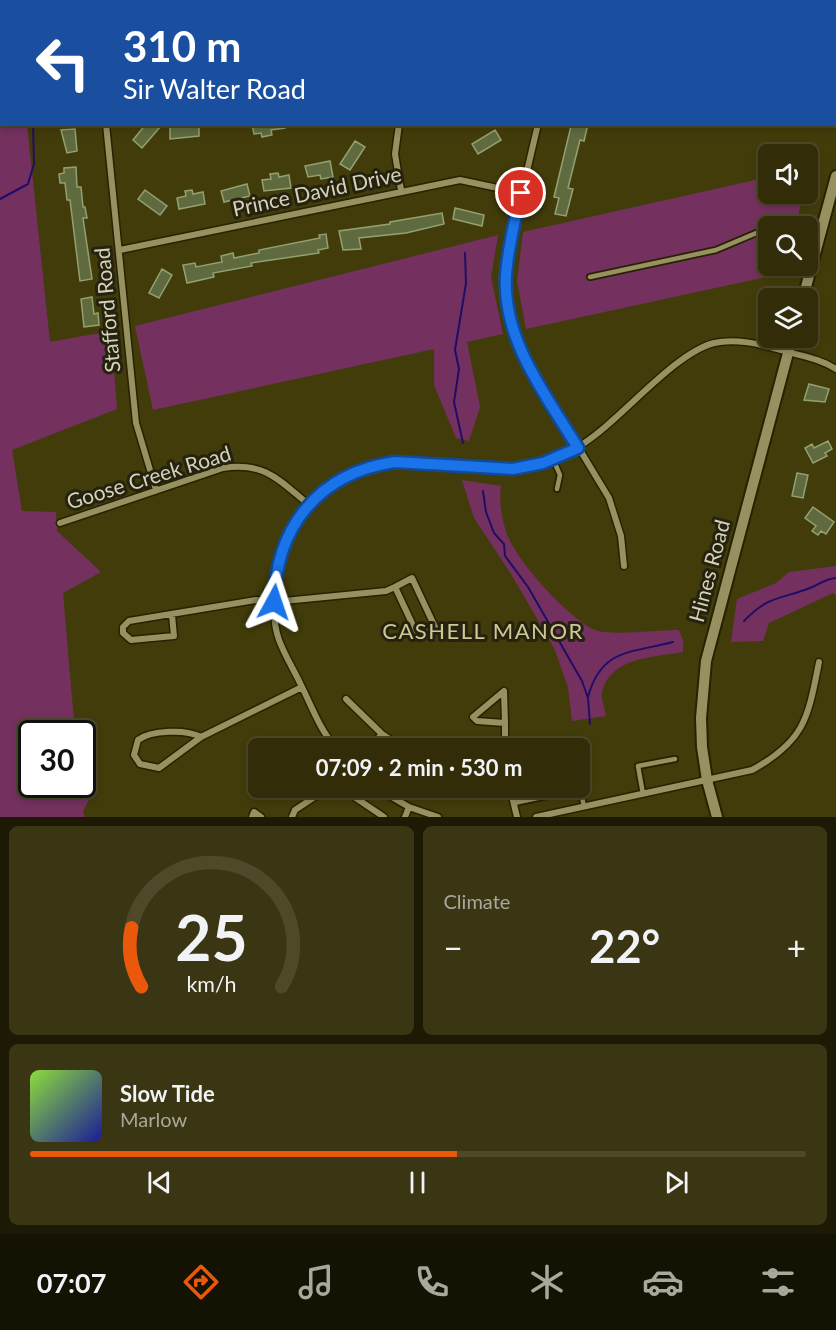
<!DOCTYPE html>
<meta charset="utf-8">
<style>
body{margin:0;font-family:Lato,sans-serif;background:#3a3512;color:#f1f3f6;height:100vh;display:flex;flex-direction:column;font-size:22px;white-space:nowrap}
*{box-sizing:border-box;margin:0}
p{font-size:20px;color:#a8a89c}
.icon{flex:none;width:33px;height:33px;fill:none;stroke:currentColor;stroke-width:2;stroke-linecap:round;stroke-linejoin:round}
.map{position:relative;height:817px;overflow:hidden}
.side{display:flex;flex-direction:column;gap:9px;padding:9px;background:#1c1904;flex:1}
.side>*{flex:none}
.banner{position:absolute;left:0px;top:0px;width:837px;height:126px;box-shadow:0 3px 9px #0003,0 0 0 2px #4d4929;background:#1a4fa0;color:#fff;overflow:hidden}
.buttons{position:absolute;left:758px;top:144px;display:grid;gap:12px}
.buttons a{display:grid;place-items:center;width:60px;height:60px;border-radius:9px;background:#322d08;box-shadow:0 3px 9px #0003,0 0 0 2px #4d4929;font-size:30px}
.speed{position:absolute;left:18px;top:720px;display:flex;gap:12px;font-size:30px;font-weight:700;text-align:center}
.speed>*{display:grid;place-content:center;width:78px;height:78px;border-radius:50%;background:#322d08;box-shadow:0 3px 9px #0003,0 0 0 2px #4d4929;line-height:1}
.speed .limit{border:3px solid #111;border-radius:9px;background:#fff;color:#111}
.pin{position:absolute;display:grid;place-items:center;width:51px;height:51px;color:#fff;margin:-26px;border:3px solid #fff;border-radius:50%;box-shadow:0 2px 6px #0007}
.me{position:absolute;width:66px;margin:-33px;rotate:5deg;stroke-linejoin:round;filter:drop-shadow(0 0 4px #0008)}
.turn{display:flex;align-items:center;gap:21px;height:126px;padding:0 24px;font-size:27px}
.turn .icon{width:78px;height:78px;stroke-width:2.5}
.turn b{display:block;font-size:42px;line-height:51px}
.big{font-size:45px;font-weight:700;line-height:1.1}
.side .tile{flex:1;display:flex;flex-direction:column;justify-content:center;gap:9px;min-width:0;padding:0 21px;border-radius:9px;background:#3a3512}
.side .dial{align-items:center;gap:0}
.dial svg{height:156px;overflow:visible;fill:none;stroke:#4d4929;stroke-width:7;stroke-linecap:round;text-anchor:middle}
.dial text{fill:#f1f3f6;stroke:none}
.song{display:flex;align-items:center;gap:18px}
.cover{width:72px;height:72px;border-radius:9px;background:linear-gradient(135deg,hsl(90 70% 55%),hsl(240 70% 35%))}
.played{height:6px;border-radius:3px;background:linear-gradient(90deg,#ea580c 55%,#4d4929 55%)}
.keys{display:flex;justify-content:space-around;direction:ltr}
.heat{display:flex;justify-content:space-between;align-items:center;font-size:33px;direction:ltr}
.side .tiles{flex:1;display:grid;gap:9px;grid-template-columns:1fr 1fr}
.tile:last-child{grid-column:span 2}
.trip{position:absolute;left:248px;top:738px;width:342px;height:60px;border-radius:9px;background:#322d08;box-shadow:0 3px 9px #0003,0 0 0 2px #4d4929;font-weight:700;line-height:60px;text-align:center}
.tab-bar{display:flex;height:96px;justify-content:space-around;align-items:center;background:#141203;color:#a8a89c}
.tab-bar .icon{width:42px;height:42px}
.tab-bar .active{color:#ea580c}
.tab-bar b{font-size:27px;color:#f1f3f6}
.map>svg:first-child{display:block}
</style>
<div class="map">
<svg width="836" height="817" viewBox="0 0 836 817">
<rect width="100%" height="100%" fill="#423c0a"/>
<!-- green -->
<path fill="#74315f" d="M0 0 16 1 2 2V124L27 125 50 342 111 331 117 409 12 450 22 511 56 512 57 531 101 572 63 593 75 733 32 734V784H82L83 775 99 781 83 811 85 817H0Z
M768 177V194H803L796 226H768V266H787L785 273 526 329 517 281 523 232Z
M498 235 491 277 503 334 467 342 480 407 469 441 456 438 434 385V349L153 410 135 326Z
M462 480 501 486C499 501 501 516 506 531 514 559 568 618 595 630 609 636 661 630 679 630L683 640V652C655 657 610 657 602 692 601 699 605 709 606 716L572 721 568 687 554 648 511 574 474 518Z
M836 566V595L833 593 769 623 763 641 731 642 737 599 776 583 789 572Z"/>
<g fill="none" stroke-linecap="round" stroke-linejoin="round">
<!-- stream -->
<path stroke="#210d68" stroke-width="2" d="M17 0V2
M0 199 28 184 34 164 33 124
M463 443 454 402 459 369 455 350 466 283 465 253
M483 491 486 512 494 533 504 544 505 556 528 587 582 681 588 698 590 724
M744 621C769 595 779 600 810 588 820 584 825 579 836 578
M588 697C601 648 632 653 673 642"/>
</g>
<!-- building -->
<path fill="#5f6b3f" stroke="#93a172" stroke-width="1.5" d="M146 124H156L160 127 142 148 133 140Z
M170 124H199V136L170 139Z
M252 124H285V128L271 130 272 135 262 137 261 133 254 134Z
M576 124H588L584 141 580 140 568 188 573 189 566 216 555 214 559 198 554 197 571 126Z
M75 129 77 151 67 153 61 130Z
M495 130 501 140 478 154 472 144Z
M355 141 365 147 350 170 340 164Z
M330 161 333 177 321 179 320 175 308 177 305 166Z
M76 167 77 187H81L83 207H85L87 218H83L92 279 80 281 70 200H67L65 183H60L59 174 64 173V168Z
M278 173 279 177 289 175 291 188 264 191 262 180 271 179 270 174Z
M247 184 250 196 224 202 221 191Z
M145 190 167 206 160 215 138 199Z
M192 190 193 194 203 192 205 204 179 209 177 198 186 196 185 191Z
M455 208 484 215 482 226 453 219Z
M442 213 444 224 406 233 359 238 361 249 343 250 339 231 390 224V222Z
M326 234 328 248 318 250 319 253 251 263 252 266 213 273 214 277 187 283 183 265 195 263 196 267 222 262 221 256 233 253 234 258 259 253V250L320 238 319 235Z
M162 269 172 275 159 298 149 293Z
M92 297 94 314 98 313 99 325 84 327 81 299Z
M809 384 829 389 825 402 804 400Z
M828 441 832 449 825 453 827 456 813 463 805 448 812 444 814 448Z
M797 473 808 475 803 498 792 496Z
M813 507 834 522 826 534 821 531 818 535 812 531 816 526 805 518Z"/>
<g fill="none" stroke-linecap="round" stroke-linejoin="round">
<!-- service casing -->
<g stroke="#272200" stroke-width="8">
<path id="service" d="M773 226 789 224 798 226
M807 229 821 232
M590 277 716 250 768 228
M553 459 560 475 557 489
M643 794 638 766 675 759
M514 803 580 789 584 806"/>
</g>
<!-- minor casing -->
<g stroke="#272200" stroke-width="9">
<path id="minor" d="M418 0 419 2
M92 2V0
M568 2 569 0
M781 2 782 0
M106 124 136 423 156 490
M399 124 395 154 401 190
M538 124 509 248 506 277 507 306 522 354 609 498 621 536 624 566
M120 250 460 180 521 193
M60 523 223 468C265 462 278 479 308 504
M172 615 174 636 131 640 123 633V627L129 621 256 600 274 602 386 591 395 587 418 636 435 627 412 578 395 587
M504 691 505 723 477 721 473 717Z
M346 699 382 734 370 748
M382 734 403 748
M201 737C186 729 151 730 138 740L134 755 140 764 159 768 201 737 302 687
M336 748C320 730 312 707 301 685 294 670 285 656 279 640 272 621 273 593 277 573 283 541 297 513 323 493 407 425 488 501 578 447 619 423 672 354 714 343 735 338 760 344 781 350 800 356 819 358 836 369
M505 748V723
M341 788 384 817
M376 788 409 807 438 817
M510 788 517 817
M252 817 254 812 261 817
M292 817 295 810 328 788
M405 817 409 807
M536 817 752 770C805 741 808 718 819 662"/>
</g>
<!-- tertiary casing -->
<g stroke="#272200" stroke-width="14">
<path id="tertiary" d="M803 298 836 176
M717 817 707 780 702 747 701 718 706 661 792 338"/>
</g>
<!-- service -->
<use href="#service" stroke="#979060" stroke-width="4.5"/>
<!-- minor -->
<use href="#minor" stroke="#979060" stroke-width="6"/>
<!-- tertiary -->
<use href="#tertiary" stroke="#979060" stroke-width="10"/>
</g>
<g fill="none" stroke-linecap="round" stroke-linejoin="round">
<!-- route casing -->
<g stroke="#114b97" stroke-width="15">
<path id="route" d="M274 602C276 526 319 473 395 462L513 469 543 463 578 448C546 395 502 340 506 275 508 247 515 220 521 193"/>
</g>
<!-- route -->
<use href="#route" stroke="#1a73e8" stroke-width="10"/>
</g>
<g text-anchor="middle" stroke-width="6" stroke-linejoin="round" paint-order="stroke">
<!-- street labels -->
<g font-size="21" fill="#d5d2ba" stroke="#25220f">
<text transform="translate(317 192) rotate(-12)" y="7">Prince David Drive</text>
<text transform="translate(108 310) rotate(-95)" y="7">Stafford Road</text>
<text transform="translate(149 478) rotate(-17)" y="7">Goose Creek Road</text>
<text transform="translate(710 571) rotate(-75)" y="7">Hines Road</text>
</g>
<!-- neighbourhood labels -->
<g font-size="22" letter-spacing="1.5" fill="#cec896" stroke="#25220f">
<text x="483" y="639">CASHELL MANOR</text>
</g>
</g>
</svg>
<div class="buttons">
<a><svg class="icon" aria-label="sound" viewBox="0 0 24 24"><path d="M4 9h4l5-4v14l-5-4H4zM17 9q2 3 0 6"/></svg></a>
<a><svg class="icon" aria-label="search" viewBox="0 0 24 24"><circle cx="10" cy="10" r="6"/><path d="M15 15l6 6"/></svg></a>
<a><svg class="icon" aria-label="layers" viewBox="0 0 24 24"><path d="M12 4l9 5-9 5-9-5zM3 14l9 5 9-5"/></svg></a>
</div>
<div class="speed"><div class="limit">30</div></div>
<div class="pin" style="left:521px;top:193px;background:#d93025"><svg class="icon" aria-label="arrive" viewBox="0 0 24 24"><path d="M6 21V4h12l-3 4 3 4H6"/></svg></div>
<svg class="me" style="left:274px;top:602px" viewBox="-20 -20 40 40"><path d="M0-17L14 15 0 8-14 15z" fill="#1a73e8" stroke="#fff" stroke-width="4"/></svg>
<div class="trip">07:09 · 2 min · 530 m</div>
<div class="banner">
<div class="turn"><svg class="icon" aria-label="left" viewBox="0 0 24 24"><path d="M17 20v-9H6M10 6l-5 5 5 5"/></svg><div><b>310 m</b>Sir Walter Road</div></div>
</div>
</div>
<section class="side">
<div class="tiles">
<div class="tile dial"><svg viewBox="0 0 100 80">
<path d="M14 69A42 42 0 1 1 86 69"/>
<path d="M14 69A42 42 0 0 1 9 39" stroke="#ea580c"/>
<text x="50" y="56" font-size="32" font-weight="700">25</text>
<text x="50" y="72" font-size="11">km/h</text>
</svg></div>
<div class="tile"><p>Climate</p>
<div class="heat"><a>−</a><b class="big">22°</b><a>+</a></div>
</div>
<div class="tile">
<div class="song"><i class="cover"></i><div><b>Slow Tide</b><p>Marlow</p></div></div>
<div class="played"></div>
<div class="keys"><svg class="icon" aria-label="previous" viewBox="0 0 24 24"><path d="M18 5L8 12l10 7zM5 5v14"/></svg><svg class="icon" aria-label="pause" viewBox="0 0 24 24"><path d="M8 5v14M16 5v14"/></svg><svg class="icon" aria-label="next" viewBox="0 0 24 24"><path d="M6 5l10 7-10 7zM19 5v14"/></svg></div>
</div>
</div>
</section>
<nav class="tab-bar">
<b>07:07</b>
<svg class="icon active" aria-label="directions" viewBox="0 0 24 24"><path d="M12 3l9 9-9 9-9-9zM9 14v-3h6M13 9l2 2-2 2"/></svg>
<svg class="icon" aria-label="music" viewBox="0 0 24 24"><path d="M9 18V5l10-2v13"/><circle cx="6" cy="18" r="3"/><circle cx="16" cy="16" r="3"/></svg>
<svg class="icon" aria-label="phone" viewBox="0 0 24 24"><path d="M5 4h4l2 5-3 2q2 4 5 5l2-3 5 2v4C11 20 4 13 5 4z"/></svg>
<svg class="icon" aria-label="climate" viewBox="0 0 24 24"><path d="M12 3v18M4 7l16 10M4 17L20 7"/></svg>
<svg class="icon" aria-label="car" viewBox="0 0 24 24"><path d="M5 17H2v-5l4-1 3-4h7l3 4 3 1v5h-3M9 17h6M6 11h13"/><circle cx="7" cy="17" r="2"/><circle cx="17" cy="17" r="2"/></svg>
<svg class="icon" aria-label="filters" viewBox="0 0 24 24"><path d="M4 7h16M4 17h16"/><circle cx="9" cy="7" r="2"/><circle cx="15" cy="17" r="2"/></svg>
</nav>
